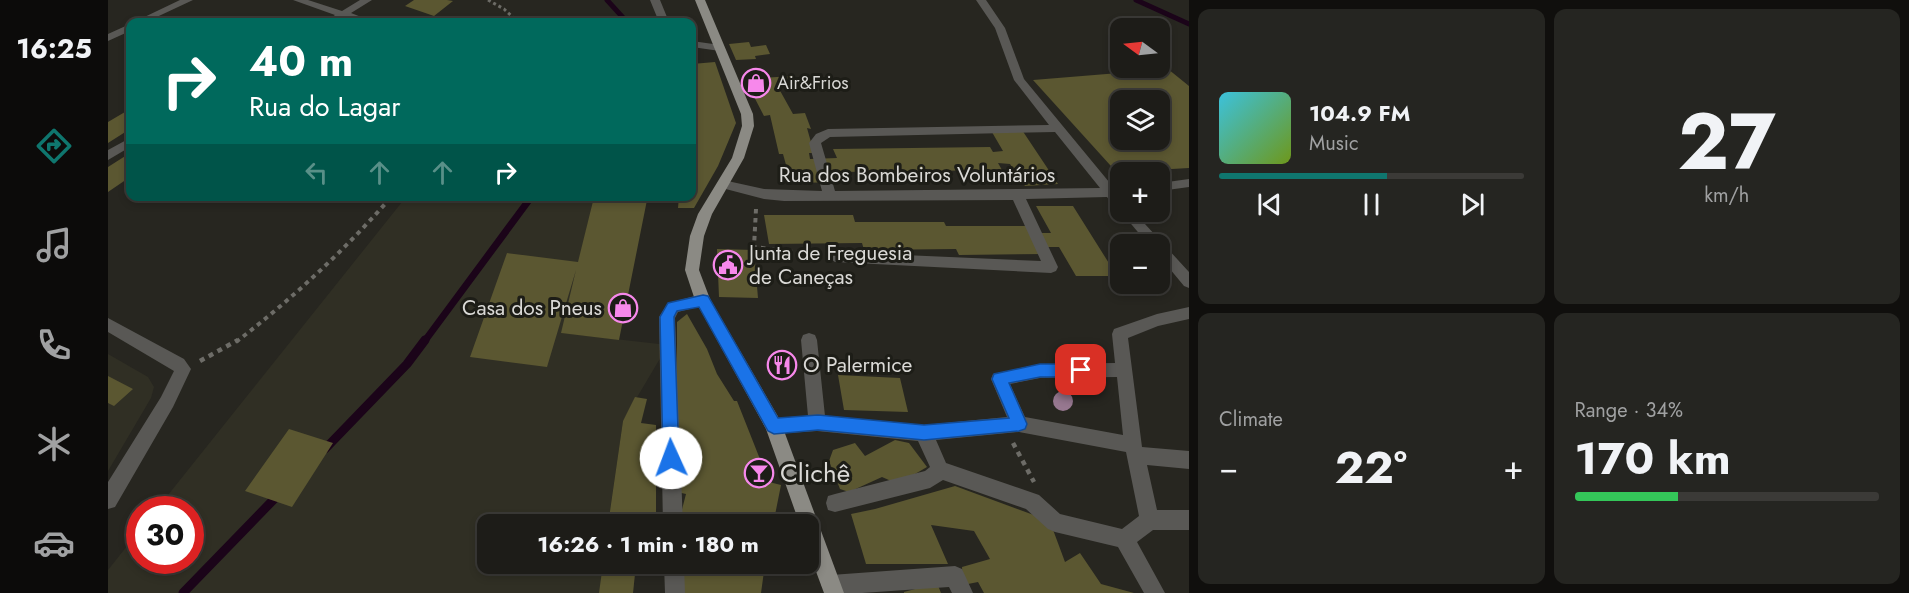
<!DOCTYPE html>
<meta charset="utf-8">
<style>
body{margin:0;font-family:Jost,sans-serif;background:#252521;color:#f1f3f6;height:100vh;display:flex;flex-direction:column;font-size:22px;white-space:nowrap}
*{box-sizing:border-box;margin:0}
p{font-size:20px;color:#a0a1a2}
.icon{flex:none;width:33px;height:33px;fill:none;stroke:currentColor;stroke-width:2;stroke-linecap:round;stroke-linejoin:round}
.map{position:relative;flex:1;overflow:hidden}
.side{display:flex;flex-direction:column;gap:9px;padding:9px;background:#100f0d;width:720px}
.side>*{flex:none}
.top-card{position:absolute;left:18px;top:18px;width:570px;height:183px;border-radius:12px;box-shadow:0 3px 9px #0003,0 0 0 2px #3b3a37;background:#00695c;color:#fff;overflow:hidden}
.needle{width:39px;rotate:285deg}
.tools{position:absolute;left:1002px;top:18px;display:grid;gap:12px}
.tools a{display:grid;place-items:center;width:60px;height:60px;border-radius:12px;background:#1d1c18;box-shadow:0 3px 9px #0003,0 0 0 2px #3b3a37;font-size:30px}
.speed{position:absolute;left:18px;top:496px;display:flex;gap:12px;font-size:30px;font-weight:700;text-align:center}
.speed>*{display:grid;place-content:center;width:78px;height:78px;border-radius:50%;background:#1d1c18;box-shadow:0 3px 9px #0003,0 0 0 2px #3b3a37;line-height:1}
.speed .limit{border:9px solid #d22;background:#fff;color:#111}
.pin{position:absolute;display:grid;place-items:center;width:51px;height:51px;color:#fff;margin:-26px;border-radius:12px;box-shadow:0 3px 9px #0006}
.me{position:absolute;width:66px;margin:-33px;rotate:358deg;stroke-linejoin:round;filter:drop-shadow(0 0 4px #0008)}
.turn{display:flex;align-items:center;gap:21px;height:126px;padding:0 24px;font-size:27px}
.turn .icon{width:78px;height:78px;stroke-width:2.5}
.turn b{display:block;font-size:42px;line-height:51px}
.lanes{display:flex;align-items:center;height:57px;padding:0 24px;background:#0003;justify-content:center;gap:30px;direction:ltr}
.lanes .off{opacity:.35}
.big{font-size:45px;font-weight:700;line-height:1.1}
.side .tile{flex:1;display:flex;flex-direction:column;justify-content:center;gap:9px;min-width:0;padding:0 21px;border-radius:12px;background:#252521}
.side .dial{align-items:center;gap:0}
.dial b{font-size:78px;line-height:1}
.song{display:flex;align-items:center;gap:18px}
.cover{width:72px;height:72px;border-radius:9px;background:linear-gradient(135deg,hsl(190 70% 55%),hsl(80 70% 35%))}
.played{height:6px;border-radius:3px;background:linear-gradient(90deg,#0f766e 55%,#3b3a37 55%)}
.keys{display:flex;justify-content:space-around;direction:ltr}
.heat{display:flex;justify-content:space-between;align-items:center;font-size:33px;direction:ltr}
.charge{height:9px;border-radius:4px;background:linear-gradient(90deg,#34c759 34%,#3b3a37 0)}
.side .tiles{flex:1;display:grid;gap:9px;grid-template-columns:repeat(2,1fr)}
.trip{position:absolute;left:369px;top:514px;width:342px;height:60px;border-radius:12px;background:#1d1c18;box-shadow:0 3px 9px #0003,0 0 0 2px #3b3a37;font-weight:700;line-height:60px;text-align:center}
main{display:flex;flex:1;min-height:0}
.menu{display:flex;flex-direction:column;width:108px;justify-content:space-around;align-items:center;background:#0c0b0a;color:#a0a1a2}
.menu .icon{width:42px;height:42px}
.menu .current{color:#0f766e}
.menu b{font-size:27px;color:#f1f3f6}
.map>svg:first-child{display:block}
</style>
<main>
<nav class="menu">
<b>16:25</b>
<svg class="icon current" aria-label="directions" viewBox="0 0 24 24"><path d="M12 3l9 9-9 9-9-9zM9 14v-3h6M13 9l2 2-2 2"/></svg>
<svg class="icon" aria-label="music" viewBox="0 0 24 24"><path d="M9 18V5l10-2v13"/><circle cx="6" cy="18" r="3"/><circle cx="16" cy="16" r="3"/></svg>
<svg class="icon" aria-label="phone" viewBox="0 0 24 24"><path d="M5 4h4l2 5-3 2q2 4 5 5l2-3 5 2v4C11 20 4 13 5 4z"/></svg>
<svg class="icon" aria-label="climate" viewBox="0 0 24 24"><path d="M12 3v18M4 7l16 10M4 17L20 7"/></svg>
<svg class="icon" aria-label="car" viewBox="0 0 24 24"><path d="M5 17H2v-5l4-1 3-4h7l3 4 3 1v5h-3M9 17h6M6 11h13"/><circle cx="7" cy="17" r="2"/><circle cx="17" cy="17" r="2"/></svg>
</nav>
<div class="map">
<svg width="1081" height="593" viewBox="0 0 1081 593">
<rect width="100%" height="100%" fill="#272620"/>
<!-- built -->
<path fill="#302f24" d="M298 197H558V203L486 197 454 333 560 345 515 421 500 525H380V564H528L525 593H0V570L31 531 32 561H82V510H48Z
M0 354 40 377 46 387 43 398 0 471Z"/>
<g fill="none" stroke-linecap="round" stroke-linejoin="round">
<!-- stream-far2 -->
<path stroke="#1b0419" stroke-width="5" d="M499 0 519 22
M1028 0 1081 24"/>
<!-- stream-far1 -->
<path stroke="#1b0419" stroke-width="7" d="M316 342 424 196"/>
<!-- stream -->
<path stroke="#1b0419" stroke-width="9" d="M217 449 299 364 317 340
M75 593 170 495"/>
</g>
<!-- building -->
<path fill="#5b5731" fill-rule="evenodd" d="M306 0H339L345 1 326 16 297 6Z
M641 42 643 47 658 45 662 54 647 56 648 59 628 60 621 44Z
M607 62 628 123 610 166 586 208H570L571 196H584V64Z
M1060 69 1081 86V168L1012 172V176L925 80ZM1012 100H1052V140H1012Z
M684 76 688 86 670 87 685 114 697 113 703 129 699 128 706 153H701L702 159 729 158 725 149 882 147 885 152 895 151 881 127H912L950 184 917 186 902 164 890 163 894 170 733 172 737 182 683 183 675 154H671L662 115 656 116 642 89 639 90 636 79Z
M22 109V129L0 143V122Z
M22 153V177L0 192V167Z
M486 197 539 200 511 340 453 333 468 270 439 367 362 357 399 253 470 262Z
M928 206H965L1009 276H968L951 247H935L939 254 851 255 848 249 756 250 754 243 661 244 656 215H745L747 222H836L838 226H924L928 233H943Z
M609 249 646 250 650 298 611 297Z
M579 314 599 349 609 374 626 401H629L661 482 673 485 665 525H570L578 494 569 492V322Z
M730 375 792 378 800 412 736 410Z
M0 376 25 389 6 406 0 403Z
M527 397 539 399 533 423 548 425V525H500L515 421Z
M181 429 225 443 184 507 137 491Z
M787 440 801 443 819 467 790 484 774 477 741 492 732 489 721 461 725 450 747 443 757 456Z
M847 486 934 518 944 527 957 562 972 553 993 584 1026 593H876L870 582 855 585 854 567 882 559 866 531 823 525 840 564H758L743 514 767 509Z
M495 564H528L525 593H491Z
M578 564H629L638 569 639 564H657L653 593H572Z
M829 583 833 593H796V592Z"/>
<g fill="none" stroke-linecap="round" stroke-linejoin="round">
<!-- path-far2 -->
<path stroke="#6d6c67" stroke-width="3" stroke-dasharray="3 3" stroke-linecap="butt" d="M380 0 396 9 410 22"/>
<!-- path-far1 -->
<path stroke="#6d6c67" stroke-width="4" stroke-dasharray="4.5 4.5" stroke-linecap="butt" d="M648 209 646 247 711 255
M128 342C184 299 238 249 284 196"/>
<!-- path -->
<path stroke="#6d6c67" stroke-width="4.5" stroke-dasharray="5 5" stroke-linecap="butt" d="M92 361 130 340
M905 443 926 482"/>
<!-- minor -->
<path fill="#595855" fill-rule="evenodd" d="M72 0H85L38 22H26Z
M185 0H200L234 11 252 0H264L243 13 266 22H253L236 17 228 22H217L227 15Z
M542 0H552L561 22H551Z
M868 0H878L897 28 916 79 1006 188H1012V209L1007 207 999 197 918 199 950 267 948 271 943 273 727 262 720 257 727 252 933 261 905 200 676 201 656 199 610 187 609 184 615 180 656 189 714 191 701 143 708 134 720 129 941 125 906 80 887 28ZM947 132 992 188 727 191 713 143 722 137Z
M22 24V31L0 41V34Z
M584 41 612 45 617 48 612 51 584 47Z
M22 138V147L0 160V150Z
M1081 179V187L1052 191V183Z
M1013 212H1026L1081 272V288L1076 286 1052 257V244H1040Z
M595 294 600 296 603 300 600 304 570 312 567 318 575 525H555L551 317 560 303Z
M1081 307V319L1050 326 1020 338 1034 447 1081 451V469L1039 465 1049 510H1081V530H1045L1029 542 1057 593H1036L1010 547 947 532 940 529 918 509 835 480 822 488 727 512 720 510 718 503 720 496 727 494 817 471 822 467 810 441 709 431 666 434 660 432 657 426 660 420 700 416 693 340 695 335 701 333 707 335 709 340 717 416 816 425 899 417 883 379 885 374 932 364 1007 363 1004 334 1006 329 1049 314ZM1009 377 1015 435 917 417 902 384 932 378ZM911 432 1018 452 1031 516 1014 529 952 514 931 495 838 463 828 440Z
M0 318 76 359 83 369 65 407 7 507 0 509V482L53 397 66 371 0 332Z
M556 564H576L577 593H557Z
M847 566 854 569 865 593H844L841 587 754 593H718L713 585 716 578 723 575Z"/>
<!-- major -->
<path fill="#8b8a84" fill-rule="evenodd" d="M587 0H597L645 114 646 126 636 158 604 214 596 236 591 270 602 299 672 420 736 593H716L700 550V525H692L658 429 587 300 577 270 582 236 590 214 624 158 634 126 633 114Z"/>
</g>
<!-- trees -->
<circle fill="#977890" cx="955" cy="401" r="10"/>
<!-- route -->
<path fill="#1a73e8" stroke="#114b97" stroke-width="1.5" d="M595 295 600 296 670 418 710 415 816 425 901 418 884 379 886 374 932 364H973L978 366 981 370 978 375 973 377H932L901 383 919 424 917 429 911 431 816 440 710 430 666 434 660 431 591 307 569 311 566 317 571 458 569 463 563 465 557 463 555 458 552 317 560 303Z"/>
<!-- icons -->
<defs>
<g id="shop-ring" transform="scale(1.5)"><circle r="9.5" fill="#1d1d17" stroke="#f788eb" stroke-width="1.5"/><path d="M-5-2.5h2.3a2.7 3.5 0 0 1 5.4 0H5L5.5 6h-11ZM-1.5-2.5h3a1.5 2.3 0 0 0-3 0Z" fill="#f788eb"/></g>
<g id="civic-ring" transform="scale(1.5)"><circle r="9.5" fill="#1d1d17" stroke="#f788eb" stroke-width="1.5"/><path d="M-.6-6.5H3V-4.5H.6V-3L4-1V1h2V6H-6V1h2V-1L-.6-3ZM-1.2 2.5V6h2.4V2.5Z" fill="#f788eb"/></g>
<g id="restaurant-ring" transform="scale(1.5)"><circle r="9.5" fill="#1d1d17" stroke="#f788eb" stroke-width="1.5"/><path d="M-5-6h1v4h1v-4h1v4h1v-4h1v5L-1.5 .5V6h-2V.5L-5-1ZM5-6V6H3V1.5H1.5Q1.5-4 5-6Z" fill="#f788eb"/></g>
<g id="bar-ring" transform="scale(1.5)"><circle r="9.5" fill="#1d1d17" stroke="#f788eb" stroke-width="1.5"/><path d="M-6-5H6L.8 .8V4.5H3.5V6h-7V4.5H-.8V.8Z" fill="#f788eb"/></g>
</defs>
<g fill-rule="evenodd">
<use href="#shop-ring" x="648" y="83"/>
<use href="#civic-ring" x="620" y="265"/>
<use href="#shop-ring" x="515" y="308"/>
<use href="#restaurant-ring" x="674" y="365"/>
<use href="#bar-ring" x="651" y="473"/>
</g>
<g text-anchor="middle" stroke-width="6" stroke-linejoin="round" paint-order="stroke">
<!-- far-poi labels -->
<g font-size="18" fill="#dad9d6" stroke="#1d1d17" text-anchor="start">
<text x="669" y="89">Air&amp;Frios</text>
</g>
<!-- street labels -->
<g font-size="21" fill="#dad9d6" stroke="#1d1d17">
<text x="809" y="182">Rua dos Bombeiros Voluntários</text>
</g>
<!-- poi labels -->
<g font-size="21" fill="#dad9d6" stroke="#1d1d17" text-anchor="start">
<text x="641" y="260">Junta de Freguesia<tspan x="641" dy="24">de Caneças</tspan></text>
<text x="494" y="315" text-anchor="end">Casa dos Pneus</text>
<text x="695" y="372">O Palermice</text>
</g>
<!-- near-poi labels -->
<g font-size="26" fill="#dad9d6" stroke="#1d1d17" text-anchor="start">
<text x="672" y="482">Clichê</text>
</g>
</g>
</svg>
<div class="tools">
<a><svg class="needle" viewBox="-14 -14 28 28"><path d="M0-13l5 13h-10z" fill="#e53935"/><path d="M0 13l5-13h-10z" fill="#a0a1a2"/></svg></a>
<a><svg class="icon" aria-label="layers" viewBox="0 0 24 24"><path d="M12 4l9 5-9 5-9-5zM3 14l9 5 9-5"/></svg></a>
<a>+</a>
<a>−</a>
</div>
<div class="speed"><div class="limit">30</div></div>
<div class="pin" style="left:973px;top:370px;background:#d93025"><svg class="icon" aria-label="arrive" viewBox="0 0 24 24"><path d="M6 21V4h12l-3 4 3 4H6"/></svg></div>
<svg class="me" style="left:563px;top:458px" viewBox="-20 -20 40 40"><circle r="19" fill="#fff"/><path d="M0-13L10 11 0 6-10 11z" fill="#1a73e8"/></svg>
<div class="trip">16:26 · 1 min · 180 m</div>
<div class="top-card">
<div class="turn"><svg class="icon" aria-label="right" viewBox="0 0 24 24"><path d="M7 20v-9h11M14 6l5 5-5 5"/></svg><div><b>40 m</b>Rua do Lagar</div></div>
<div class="lanes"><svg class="icon off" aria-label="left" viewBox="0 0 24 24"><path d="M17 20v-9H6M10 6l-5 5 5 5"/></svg><svg class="icon off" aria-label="ahead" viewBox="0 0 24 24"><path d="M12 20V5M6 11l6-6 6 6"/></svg><svg class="icon off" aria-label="ahead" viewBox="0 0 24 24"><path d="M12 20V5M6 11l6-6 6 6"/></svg><svg class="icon" aria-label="right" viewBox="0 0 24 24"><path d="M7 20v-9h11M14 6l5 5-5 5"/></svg></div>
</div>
</div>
<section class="side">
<div class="tiles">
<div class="tile">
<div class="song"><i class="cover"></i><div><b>104.9 FM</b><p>Music</p></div></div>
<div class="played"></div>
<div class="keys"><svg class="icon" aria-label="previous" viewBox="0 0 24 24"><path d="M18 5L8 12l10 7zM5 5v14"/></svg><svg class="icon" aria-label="pause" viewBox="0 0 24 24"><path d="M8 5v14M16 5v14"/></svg><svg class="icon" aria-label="next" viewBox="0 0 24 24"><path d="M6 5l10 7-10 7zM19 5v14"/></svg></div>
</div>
<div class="tile dial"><b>27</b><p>km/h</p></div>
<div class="tile"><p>Climate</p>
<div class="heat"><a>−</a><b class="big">22°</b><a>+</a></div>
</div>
<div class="tile"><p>Range · 34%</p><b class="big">170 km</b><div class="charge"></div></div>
</div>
</section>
</main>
